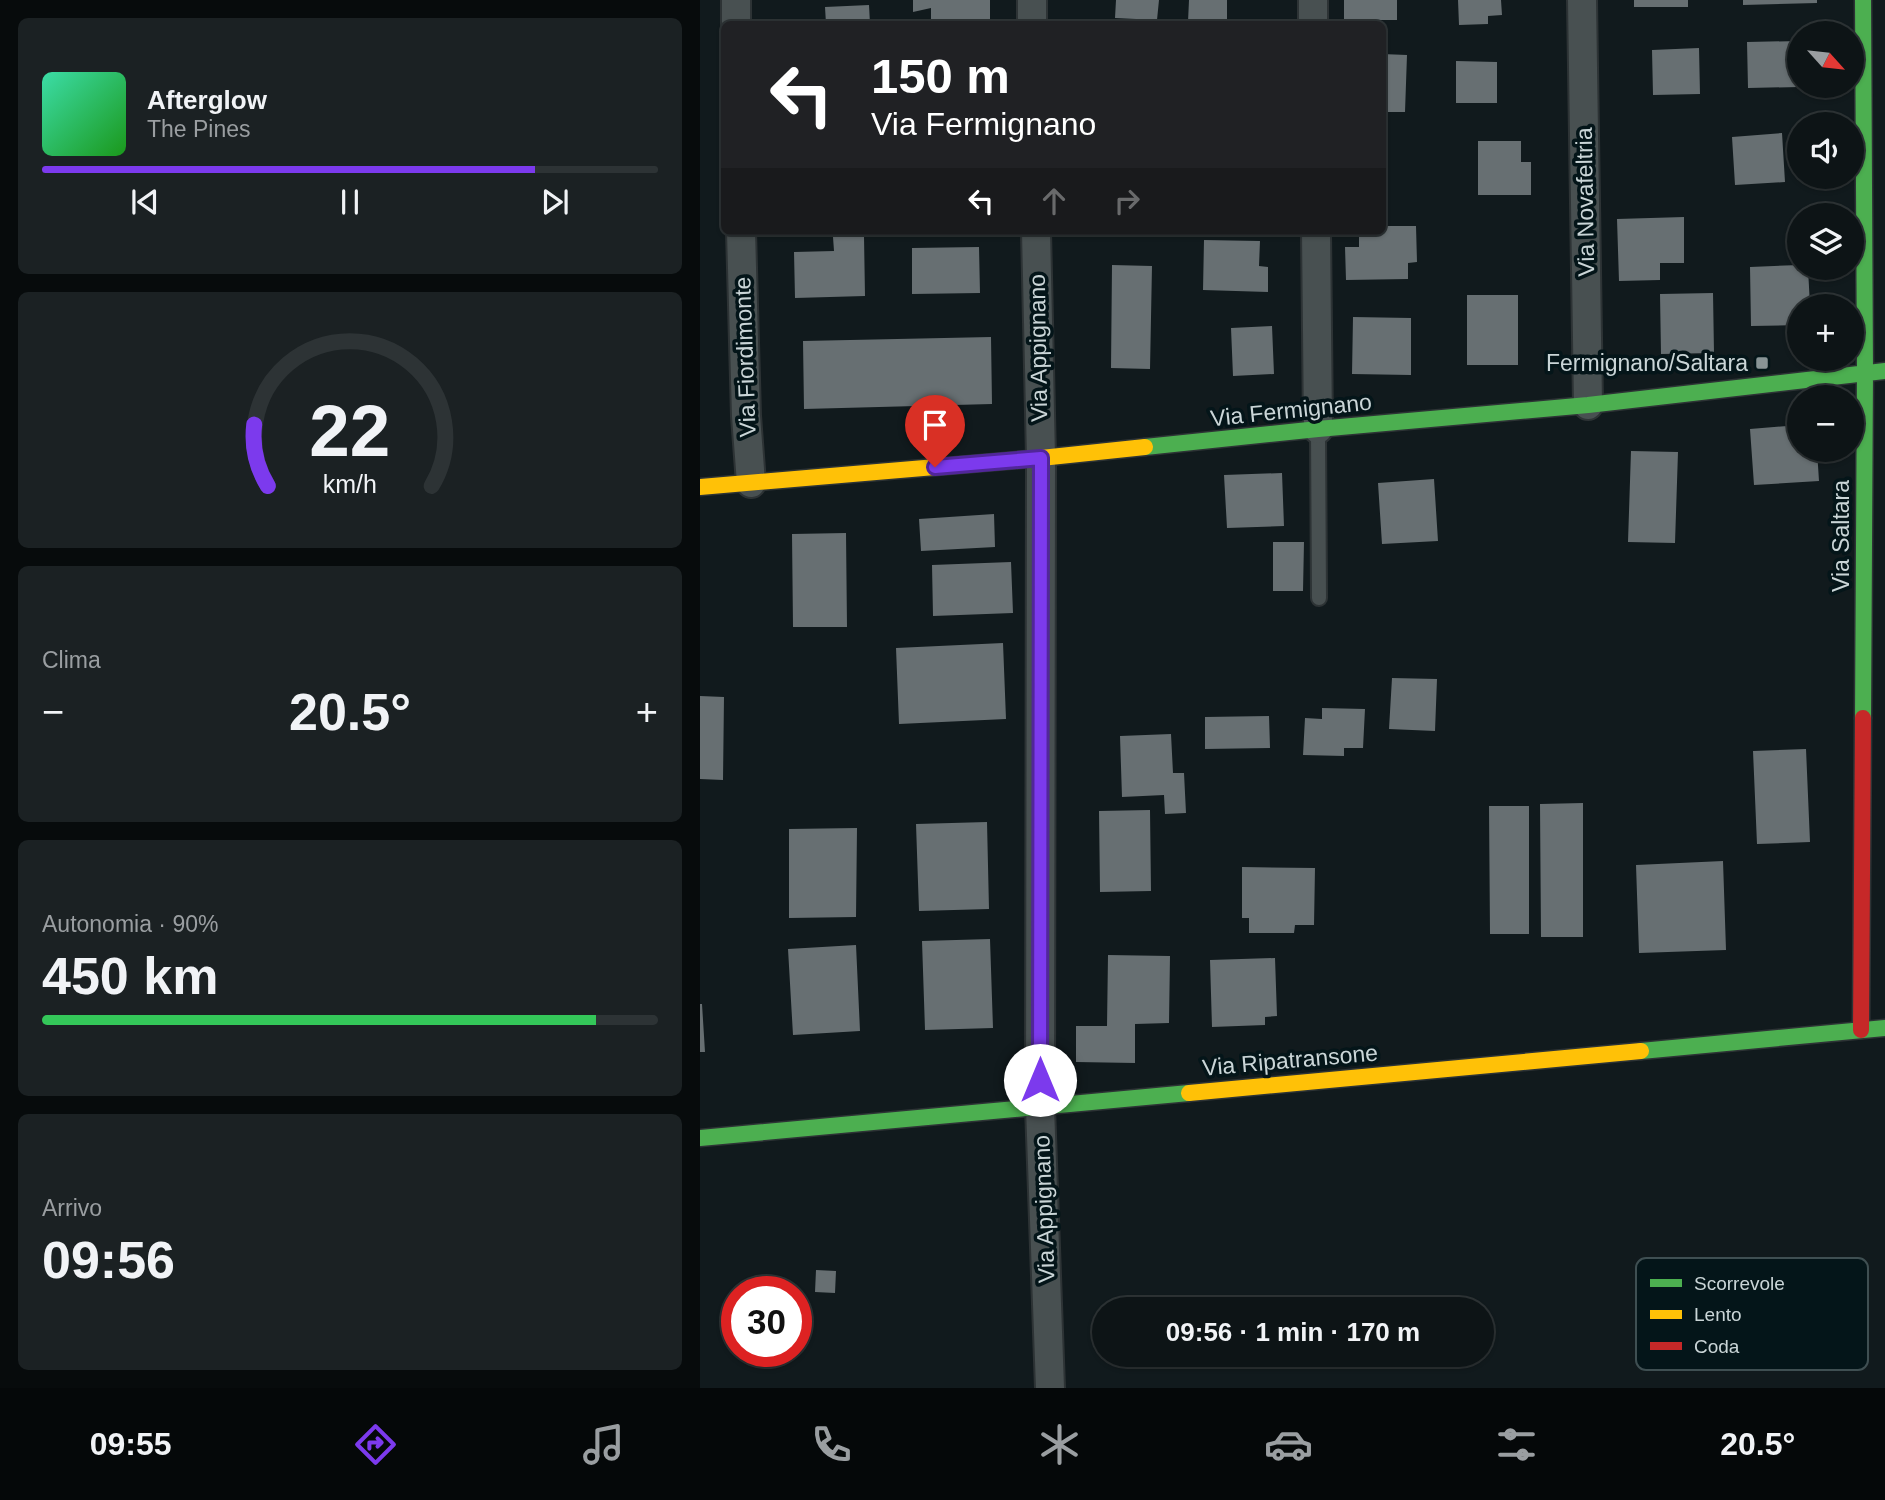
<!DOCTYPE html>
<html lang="it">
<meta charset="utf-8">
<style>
body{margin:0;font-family:Arial,sans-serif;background:#1b2123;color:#f1f3f6;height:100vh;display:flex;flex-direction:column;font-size:26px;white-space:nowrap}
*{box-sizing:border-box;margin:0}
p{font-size:23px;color:#9a9ea1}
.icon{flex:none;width:38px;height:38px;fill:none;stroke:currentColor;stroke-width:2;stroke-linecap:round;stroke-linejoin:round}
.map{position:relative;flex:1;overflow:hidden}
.side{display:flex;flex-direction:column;gap:18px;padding:18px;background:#070b0c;width:700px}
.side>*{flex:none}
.guide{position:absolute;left:21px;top:21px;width:665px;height:214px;border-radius:10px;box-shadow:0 2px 5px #0004,0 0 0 2px #2d3335;background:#202124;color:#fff;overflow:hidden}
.needle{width:46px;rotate:117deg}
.buttons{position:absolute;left:1087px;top:21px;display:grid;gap:14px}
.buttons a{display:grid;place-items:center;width:77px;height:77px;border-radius:50%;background:#0d1416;box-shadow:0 2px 5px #0004,0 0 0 2px #2d3335;font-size:35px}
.speed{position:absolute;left:21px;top:1276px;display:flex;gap:14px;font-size:35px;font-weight:700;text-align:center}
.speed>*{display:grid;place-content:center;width:91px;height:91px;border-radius:50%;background:#0d1416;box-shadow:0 2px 5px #0004,0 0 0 2px #2d3335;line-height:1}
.speed .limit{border:10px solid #d22;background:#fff;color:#111}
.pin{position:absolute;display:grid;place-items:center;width:60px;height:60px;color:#fff;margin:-72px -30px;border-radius:50% 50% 50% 0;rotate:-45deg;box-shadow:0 0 7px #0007}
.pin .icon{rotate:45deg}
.me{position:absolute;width:77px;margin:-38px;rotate:0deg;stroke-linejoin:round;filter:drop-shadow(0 0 5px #0008)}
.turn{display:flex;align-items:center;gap:24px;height:147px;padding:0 35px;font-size:32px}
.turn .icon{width:91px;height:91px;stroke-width:2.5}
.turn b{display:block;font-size:49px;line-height:60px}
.lanes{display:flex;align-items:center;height:66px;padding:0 35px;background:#0003;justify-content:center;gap:35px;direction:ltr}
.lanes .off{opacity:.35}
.big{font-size:52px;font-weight:700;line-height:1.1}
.side .card{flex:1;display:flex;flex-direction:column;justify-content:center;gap:10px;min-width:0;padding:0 24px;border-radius:10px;background:#1b2123}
.side .dial{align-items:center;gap:0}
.dial svg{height:182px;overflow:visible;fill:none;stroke:#2d3335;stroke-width:7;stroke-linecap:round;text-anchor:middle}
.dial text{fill:#f1f3f6;stroke:none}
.song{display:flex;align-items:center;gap:21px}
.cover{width:84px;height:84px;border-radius:10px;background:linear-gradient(135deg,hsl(160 70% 55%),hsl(120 70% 35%))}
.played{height:7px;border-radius:4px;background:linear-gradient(90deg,#7c3aed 80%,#2d3335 80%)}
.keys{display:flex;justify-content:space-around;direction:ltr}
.heat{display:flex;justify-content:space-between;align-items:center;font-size:38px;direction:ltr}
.charge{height:10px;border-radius:5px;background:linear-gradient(90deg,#34c759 90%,#2d3335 0)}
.trip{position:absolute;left:392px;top:1297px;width:402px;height:70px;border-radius:35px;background:#0d1416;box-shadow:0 2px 5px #0004,0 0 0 2px #2d3335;font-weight:700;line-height:70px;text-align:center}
.tabs{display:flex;height:112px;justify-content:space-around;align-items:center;background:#050809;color:#9a9ea1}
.tabs .icon{width:49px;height:49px}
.tabs .selected{color:#7c3aed}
.tabs b{font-size:32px;color:#f1f3f6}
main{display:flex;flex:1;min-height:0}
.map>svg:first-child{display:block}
</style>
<main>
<section class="side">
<div class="card">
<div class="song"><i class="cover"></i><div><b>Afterglow</b><p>The Pines</p></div></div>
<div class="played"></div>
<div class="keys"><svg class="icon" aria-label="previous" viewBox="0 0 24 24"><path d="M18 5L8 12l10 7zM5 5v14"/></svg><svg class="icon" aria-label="pause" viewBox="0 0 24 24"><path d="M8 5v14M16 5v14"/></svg><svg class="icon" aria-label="next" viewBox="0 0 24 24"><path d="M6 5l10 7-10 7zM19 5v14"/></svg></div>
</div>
<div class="card dial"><svg viewBox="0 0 100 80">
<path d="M14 69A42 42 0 1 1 86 69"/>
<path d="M14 69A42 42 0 0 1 8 42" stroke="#7c3aed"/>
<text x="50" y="56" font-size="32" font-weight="700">22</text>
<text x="50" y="72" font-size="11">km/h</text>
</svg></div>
<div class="card"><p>Clima</p>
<div class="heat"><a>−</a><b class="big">20.5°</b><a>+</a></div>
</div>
<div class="card"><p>Autonomia · 90%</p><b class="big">450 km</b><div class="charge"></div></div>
<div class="card"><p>Arrivo</p><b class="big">09:56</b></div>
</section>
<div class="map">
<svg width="1185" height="1388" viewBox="0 0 1185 1388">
<rect width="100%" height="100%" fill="#111a1d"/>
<!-- building -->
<path fill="#676f72" d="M213 0H290V24H231V8L213 12Z
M416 0H459L457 20 415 18Z
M489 0H527V23L488 22Z
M644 0H697V20H644Z
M758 0H801L802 15 788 16V24L759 25Z
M934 0H988V7H934Z
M1043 0H1117V3L1043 5Z
M169 5 170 24H126L125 7Z
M1099 41V87L1048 88 1047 42Z
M999 48 1000 94 953 95 952 50Z
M682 54 707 55 705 112H682Z
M756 61 797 62V103H756Z
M1082 133 1085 182 1035 185 1032 137Z
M778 141H821V162H831V195H778Z
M984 217V263H960V280L919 281 917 219Z
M682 226H716L717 262 708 263V279L646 280 645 247H659V231H682Z
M164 236 165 296 95 298 94 252 134 251 133 237Z
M504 240 560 241 559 266 568 267V292L503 290Z
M279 247 280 293 212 294V248Z
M412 265 452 266 450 369 411 368Z
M1099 265V268H1108L1110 306H1099V325L1051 326 1050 267Z
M1013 293 1014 353 961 354 960 294Z
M767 295H818V365H767Z
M653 317 711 318V375L652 374Z
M572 326 574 374 533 376 531 328Z
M291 337 292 404 104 409 103 341Z
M1099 425V450H1117L1119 481 1054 485 1050 429Z
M931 451 978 452 975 543 928 542Z
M582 473 584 526 527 528 524 475Z
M734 479 738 541 682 544 678 483Z
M294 514 295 547 221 551 219 519Z
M146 533 147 627H93L92 534Z
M573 542H604L603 591H573Z
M311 562 313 613 233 616 232 565Z
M303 643 306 719 199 724 196 648Z
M692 678 737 679 735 731 689 729Z
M0 696 24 697 23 780 0 779Z
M622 708 665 709 663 748H644V756L603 755 605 718 622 719Z
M569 716 570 748 505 749V717Z
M471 734 473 773H484L486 813 465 814 464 795 422 797 420 736Z
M1106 749 1110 842 1057 844 1053 751Z
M883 803V937H841L840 804Z
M789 806H829V934H790Z
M450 810 451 891 400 892 399 811Z
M287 822 289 909 219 911 216 824Z
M157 828 156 917 89 918V829Z
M1023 861 1026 950 939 953 936 865Z
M542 867 615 868 614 925H595L594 933H549V918H542Z
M290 939 293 1028 225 1030 222 941Z
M156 945 160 1031 93 1035 88 949Z
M408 955 470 956 469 1023 435 1024V1063L376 1062V1026H407Z
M575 958 577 1016 565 1017V1025L512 1027 510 960Z
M0 1004H2L5 1052H0Z
M116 1270 136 1271 135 1293 115 1292Z"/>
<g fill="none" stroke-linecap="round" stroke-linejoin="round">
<!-- lane casing -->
<g stroke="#2d3335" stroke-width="18">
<path id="lane" d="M618 431 619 598"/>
</g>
<!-- street casing -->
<g stroke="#2d3335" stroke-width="32">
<path id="street" d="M36 0V24
M332 0V24
M613 0V24
M882 0 888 405
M41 231 46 416 51 483
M336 231 341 458 340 1107 350 1388
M616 231 618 429"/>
</g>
<!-- fast casing -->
<g stroke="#2d3335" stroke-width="19">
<path id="fast" d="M445 447 618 429 888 405 1185 371
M1163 718 1165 372 1163 0
M941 1051 1185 1028
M0 1138 489 1093"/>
</g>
<!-- slow casing -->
<g stroke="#2d3335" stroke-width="19">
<path id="slow" d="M0 487 341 458 445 447
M489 1093 941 1051"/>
</g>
<!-- jam casing -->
<g stroke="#2d3335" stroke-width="19">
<path id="jam" d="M1161 1030 1163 718"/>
</g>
<!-- lane -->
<use href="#lane" stroke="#485051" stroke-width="14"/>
<!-- street -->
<use href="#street" stroke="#485051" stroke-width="28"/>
<!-- fast -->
<use href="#fast" stroke="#4caf50" stroke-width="16"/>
<!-- slow -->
<use href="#slow" stroke="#ffc107" stroke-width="16"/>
<!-- jam -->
<use href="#jam" stroke="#c62828" stroke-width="16"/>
</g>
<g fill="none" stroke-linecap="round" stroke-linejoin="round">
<!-- route casing -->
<g stroke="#51269a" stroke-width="18">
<path id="route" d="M235 467 341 458 340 1080"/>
</g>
<!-- route -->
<use href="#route" stroke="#7c3aed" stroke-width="12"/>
</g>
<!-- markers -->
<rect fill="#899496" stroke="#041519" stroke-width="2.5" x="1055" y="356" width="14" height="14" rx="3.5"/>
<g text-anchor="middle" stroke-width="7" stroke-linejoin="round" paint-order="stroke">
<!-- street labels -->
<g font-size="23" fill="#cad5d7" stroke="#041519">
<text transform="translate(885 202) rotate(-91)" y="8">Via Novafeltria</text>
<text transform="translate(338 348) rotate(-91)" y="8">Via Appignano</text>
<text transform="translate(45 357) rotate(-92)" y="8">Via Fiordimonte</text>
<text transform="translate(591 410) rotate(-6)" y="8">Via Fermignano</text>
<text transform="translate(1141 536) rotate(-90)" y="8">Via Saltara</text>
<text transform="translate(590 1060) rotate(-5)" y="8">Via Ripatransone</text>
<text transform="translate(344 1209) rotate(-92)" y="8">Via Appignano</text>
</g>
<!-- poi labels -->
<g font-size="23" fill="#cad5d7" stroke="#041519" text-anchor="end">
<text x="1048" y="371">Fermignano/Saltara</text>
</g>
</g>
<!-- legend -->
<rect x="936" y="1258" width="232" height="112" rx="10" fill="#041519" stroke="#3f4f52" stroke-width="2"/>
<rect x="950" y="1279" width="32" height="8" fill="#4caf50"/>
<rect x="950" y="1310" width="32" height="9" fill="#ffc107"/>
<rect x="950" y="1342" width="32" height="8" fill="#c62828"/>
<g font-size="19" fill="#cad5d7">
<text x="994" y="1290">Scorrevole</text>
<text x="994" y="1321">Lento</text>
<text x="994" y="1353">Coda</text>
</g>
</svg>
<div class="buttons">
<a><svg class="needle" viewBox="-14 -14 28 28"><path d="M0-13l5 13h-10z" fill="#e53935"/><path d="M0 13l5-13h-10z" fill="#9a9ea1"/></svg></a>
<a><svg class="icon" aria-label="sound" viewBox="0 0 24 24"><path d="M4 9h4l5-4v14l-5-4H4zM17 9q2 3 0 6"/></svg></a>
<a><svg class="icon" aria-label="layers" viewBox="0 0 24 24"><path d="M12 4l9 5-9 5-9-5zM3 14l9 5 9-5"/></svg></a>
<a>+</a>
<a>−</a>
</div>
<div class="speed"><div class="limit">30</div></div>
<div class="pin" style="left:235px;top:467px;background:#d93025"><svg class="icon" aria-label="arrive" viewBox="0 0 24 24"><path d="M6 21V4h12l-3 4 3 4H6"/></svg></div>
<svg class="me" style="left:340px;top:1080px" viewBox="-20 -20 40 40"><circle r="19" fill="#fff"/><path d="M0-13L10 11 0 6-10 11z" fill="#7c3aed"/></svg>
<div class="trip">09:56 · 1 min · 170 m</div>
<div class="guide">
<div class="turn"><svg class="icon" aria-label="left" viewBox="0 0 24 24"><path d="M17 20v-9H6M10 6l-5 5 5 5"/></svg><div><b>150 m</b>Via Fermignano</div></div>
<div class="lanes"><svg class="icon" aria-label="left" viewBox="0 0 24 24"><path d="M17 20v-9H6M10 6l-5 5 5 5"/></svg><svg class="icon off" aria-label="ahead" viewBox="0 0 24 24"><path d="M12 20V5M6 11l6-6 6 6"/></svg><svg class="icon off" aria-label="right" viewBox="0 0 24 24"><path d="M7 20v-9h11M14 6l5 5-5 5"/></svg></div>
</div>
</div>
</main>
<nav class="tabs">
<b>09:55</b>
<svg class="icon selected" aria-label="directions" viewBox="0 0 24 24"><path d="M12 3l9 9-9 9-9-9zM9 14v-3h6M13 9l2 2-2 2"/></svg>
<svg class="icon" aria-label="music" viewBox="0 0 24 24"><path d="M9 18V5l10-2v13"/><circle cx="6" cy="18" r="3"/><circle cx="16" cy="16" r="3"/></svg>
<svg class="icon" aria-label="phone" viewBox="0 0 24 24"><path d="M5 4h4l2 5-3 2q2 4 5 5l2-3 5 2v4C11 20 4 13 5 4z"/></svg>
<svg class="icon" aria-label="climate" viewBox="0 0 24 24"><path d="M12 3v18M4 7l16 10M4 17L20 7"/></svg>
<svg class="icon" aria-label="car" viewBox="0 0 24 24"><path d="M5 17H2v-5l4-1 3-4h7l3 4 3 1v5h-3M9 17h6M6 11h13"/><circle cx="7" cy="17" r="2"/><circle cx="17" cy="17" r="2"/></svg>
<svg class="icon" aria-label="filters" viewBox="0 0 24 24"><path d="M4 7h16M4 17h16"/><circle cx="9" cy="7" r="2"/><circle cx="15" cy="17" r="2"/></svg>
<b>20.5°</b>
</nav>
